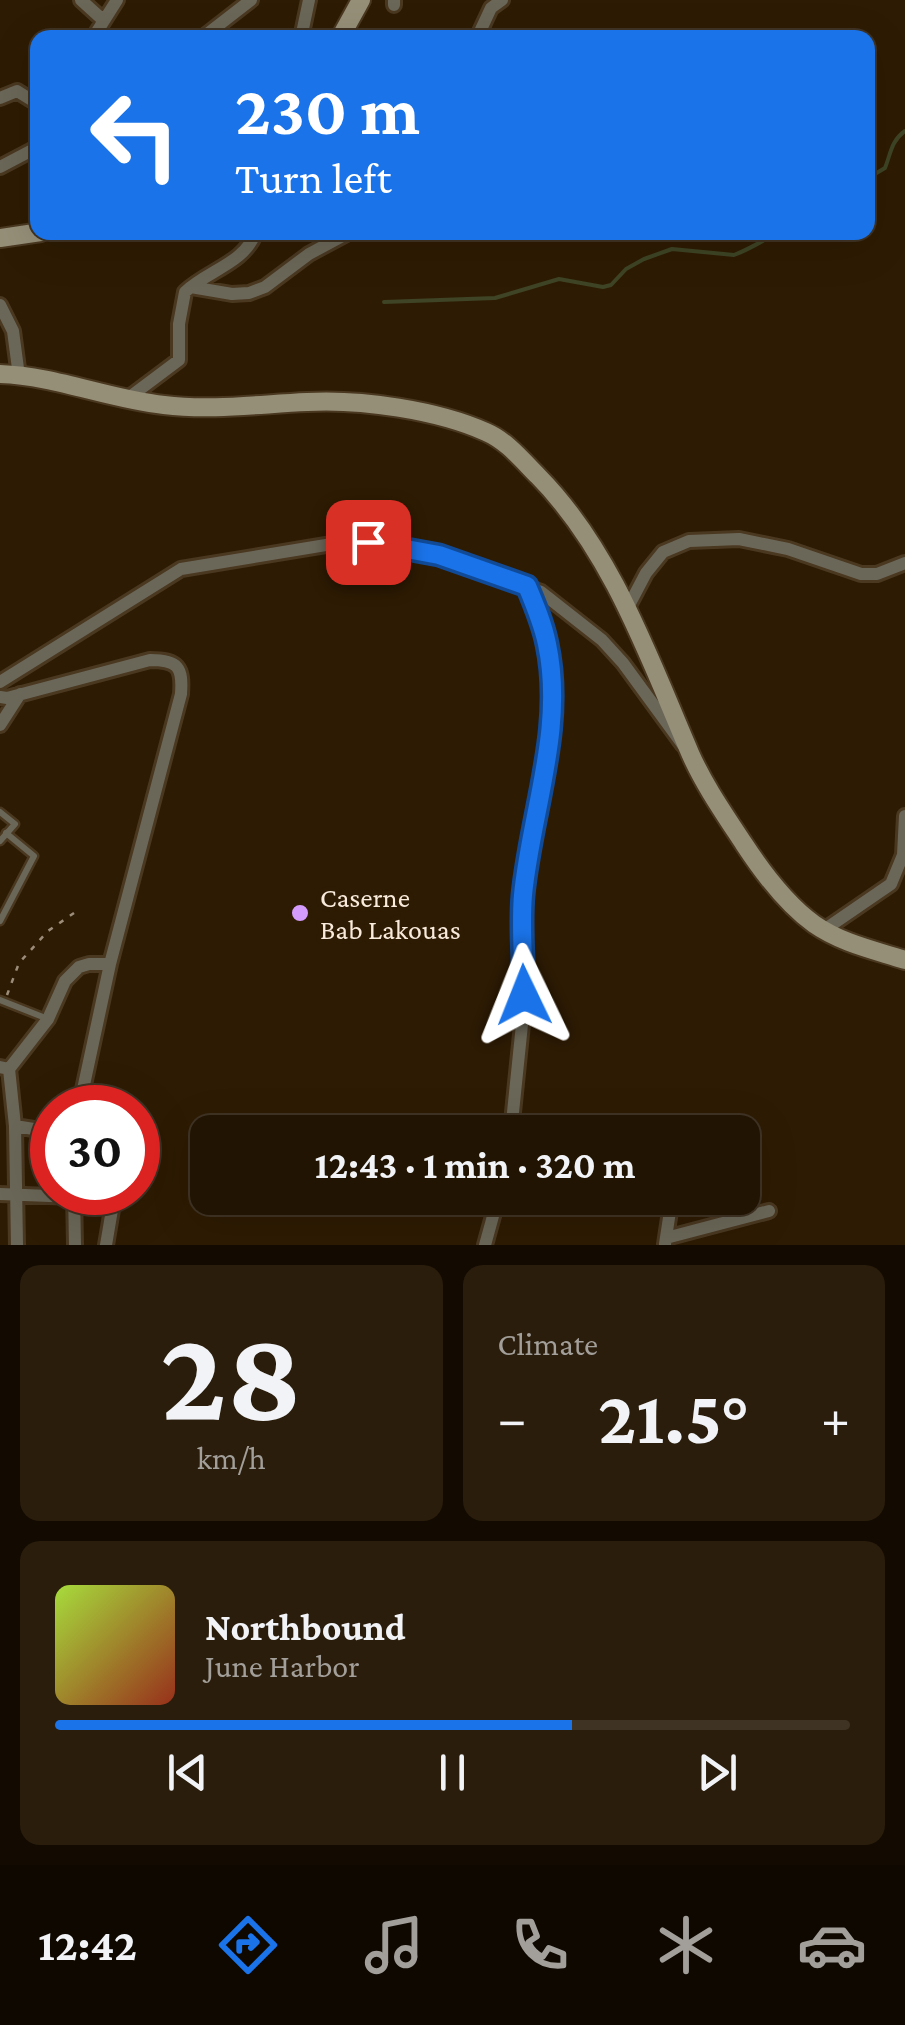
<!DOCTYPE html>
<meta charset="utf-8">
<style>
body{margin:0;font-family:"Crimson Pro",serif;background:#2a1d0c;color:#f1f3f6;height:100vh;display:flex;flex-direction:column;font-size:38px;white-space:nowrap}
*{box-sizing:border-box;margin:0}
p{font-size:32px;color:#a29e99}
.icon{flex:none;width:55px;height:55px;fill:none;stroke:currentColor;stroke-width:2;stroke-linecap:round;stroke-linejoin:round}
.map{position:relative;height:1245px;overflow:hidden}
.drawer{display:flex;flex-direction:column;gap:20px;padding:20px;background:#130b01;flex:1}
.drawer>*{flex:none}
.hud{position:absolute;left:30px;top:30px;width:845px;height:210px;border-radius:20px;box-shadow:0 10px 40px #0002,0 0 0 2px #3f3324;background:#1a73e8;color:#fff;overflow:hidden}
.speed{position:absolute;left:30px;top:1085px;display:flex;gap:20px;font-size:50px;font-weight:700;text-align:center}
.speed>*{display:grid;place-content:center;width:130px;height:130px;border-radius:50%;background:#221402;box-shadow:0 10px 40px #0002,0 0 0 2px #3f3324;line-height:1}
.speed .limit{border:15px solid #d22;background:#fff;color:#111}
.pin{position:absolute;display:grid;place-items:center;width:85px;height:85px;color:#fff;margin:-42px;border-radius:20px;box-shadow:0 5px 15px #0006}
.me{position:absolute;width:110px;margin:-55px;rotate:358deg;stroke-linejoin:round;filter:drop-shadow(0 0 8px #0008)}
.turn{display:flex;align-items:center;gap:35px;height:210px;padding:0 40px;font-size:45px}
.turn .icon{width:130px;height:130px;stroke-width:2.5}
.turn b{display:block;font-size:70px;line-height:85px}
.big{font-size:75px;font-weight:700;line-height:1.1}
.drawer .tile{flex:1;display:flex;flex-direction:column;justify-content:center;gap:15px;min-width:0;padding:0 35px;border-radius:20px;background:#2a1d0c}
.drawer .dial{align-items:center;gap:0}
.dial b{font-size:130px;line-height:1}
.song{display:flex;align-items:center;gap:30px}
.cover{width:120px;height:120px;border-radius:15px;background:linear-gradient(135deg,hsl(80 70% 55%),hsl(10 70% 35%))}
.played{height:10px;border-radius:5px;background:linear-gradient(90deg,#1a73e8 65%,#3f3324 65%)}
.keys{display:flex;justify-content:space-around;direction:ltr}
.heat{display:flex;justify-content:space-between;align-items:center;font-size:55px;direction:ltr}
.drawer .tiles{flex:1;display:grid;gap:20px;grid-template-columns:1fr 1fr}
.tile:last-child{grid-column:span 2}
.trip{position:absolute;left:190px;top:1115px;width:570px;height:100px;border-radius:20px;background:#221402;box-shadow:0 10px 40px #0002,0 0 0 2px #3f3324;font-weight:700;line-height:100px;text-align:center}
.dock{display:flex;height:160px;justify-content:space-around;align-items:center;background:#0e0801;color:#a29e99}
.dock .icon{width:70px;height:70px}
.dock .current{color:#1a73e8}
.dock b{font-size:45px;color:#f1f3f6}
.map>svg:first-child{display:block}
</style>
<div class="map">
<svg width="905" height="1245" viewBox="0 0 905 1245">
<rect width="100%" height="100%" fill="#2e1b03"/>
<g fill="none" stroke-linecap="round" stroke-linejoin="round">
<!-- stream -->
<path stroke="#3e4425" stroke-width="4" d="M868 178 885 168C891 153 891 141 905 131
M384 302 495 298 559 279 603 287 611 285 626 269 644 259 672 249 734 255C742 252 771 238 775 232"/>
<!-- lane casing -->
<g stroke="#4a3821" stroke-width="11">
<path id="lane" d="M0 812 15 824 0 841
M0 921 34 856 6 833
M0 1000 48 1019"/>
</g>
<!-- street casing -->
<g stroke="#4a3821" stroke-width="18">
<path id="street" d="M81 0 103 20
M394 5V0
M93 38 117 0
M202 38 251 0
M301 38 309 0
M477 38 491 8 502 0
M0 98 17 91 38 104
M0 167 38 147
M191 287 232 294 249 293 265 287 309 254 350 232
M0 305 13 331 19 376
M127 399 179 360V324L185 292C208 270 244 264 256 232
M626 611 646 573 663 552 689 541 739 539 788 549 861 574H877L905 563
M0 682 181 569 338 543 368 542 439 555 541 592 602 640 623 663 683 745
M0 697 7 698 150 660C178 660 183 667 181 694L110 964 79 1108
M0 725 20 694
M824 930 891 884 903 855 905 816
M0 1067 9 1069 48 1019 65 981 79 967 89 964H110
M9 1069 15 1126 17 1245
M15 1126 52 1132
M511 1132 525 995 523 896 540 801 552 692 547 641 527 587
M74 1192 75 1245
M0 1194 74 1197
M666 1238 769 1211
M665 1244 672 1198
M106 1245 115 1192
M485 1245 498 1198"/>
</g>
<!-- secondary casing -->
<g stroke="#4a3821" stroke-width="22">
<path id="secondary" d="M340 38 361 0
M0 238 41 232
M0 374C56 376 108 399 164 405 211 411 260 404 307 402 361 399 437 410 486 432 507 441 522 460 538 476 612 551 649 658 690 753 704 785 725 815 744 844 763 873 786 904 814 924 841 943 874 950 905 960"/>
</g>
<!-- path -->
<path stroke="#9c8d7a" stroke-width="2.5" stroke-dasharray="5 8" stroke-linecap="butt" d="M7 995 19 963 48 931 74 913"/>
<!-- lane -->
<use href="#lane" stroke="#6b6758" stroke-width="6"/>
<!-- street -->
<use href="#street" stroke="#6b6758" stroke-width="12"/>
<!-- secondary -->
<use href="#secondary" stroke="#968f78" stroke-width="18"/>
</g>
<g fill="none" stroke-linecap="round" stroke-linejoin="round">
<!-- route casing -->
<g stroke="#114b97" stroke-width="25">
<path id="route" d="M368 542 439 555 527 586C535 605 543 624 547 644 565 729 531 812 523 895 520 929 524 962 524 995"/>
</g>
<!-- route -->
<use href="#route" stroke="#1a73e8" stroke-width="18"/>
</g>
<!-- markers -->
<circle fill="#d39cfc" stroke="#2e1b03" stroke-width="4" cx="300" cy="913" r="10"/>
<g text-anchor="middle" stroke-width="10" stroke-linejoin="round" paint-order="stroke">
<!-- poi labels -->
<g font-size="28" fill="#f8ebdc" stroke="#2e1b03" text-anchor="start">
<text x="320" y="907">Caserne<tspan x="320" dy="32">Bab Lakouas</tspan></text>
</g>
</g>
</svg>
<div class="speed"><div class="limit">30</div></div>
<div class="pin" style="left:368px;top:542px;background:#d93025"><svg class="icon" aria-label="arrive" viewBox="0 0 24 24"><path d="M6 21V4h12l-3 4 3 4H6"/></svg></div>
<svg class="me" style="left:524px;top:995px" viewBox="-20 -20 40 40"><path d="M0-17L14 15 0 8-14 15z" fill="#1a73e8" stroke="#fff" stroke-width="4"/></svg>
<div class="trip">12:43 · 1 min · 320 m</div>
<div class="hud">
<div class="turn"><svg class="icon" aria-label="left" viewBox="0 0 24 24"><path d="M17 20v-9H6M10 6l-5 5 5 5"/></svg><div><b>230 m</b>Turn left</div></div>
</div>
</div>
<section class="drawer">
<div class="tiles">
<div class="tile dial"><b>28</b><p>km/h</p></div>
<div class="tile"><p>Climate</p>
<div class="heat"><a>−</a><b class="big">21.5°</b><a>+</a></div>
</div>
<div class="tile">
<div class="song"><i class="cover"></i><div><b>Northbound</b><p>June Harbor</p></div></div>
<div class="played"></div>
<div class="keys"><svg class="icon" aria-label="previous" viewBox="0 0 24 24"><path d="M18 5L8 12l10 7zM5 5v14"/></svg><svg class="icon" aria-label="pause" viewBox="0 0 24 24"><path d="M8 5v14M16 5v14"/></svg><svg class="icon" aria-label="next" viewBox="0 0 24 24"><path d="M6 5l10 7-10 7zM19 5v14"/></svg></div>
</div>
</div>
</section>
<nav class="dock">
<b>12:42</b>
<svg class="icon current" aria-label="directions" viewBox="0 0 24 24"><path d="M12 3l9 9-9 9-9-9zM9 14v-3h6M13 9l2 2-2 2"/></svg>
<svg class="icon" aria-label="music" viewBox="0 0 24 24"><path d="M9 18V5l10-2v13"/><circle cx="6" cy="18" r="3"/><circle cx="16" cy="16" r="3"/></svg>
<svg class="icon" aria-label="phone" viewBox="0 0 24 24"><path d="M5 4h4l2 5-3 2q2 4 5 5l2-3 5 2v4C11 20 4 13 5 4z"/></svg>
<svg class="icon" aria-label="climate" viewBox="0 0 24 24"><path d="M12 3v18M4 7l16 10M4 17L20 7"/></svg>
<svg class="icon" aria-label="car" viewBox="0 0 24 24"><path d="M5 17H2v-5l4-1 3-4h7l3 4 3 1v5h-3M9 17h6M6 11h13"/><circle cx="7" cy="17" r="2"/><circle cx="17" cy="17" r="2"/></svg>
</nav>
